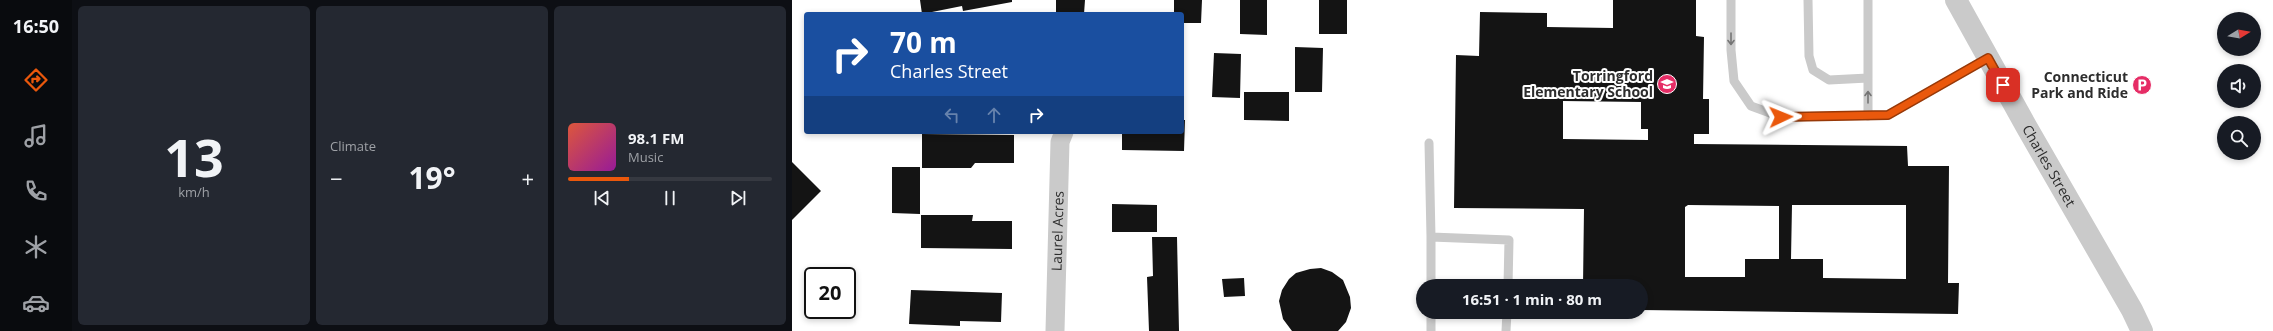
<!DOCTYPE html>
<meta charset="utf-8">
<style>
body{margin:0;font-family:"Open Sans",sans-serif;background:#242831;color:#f1f3f6;height:100vh;display:flex;flex-direction:column;font-size:15px;white-space:nowrap}
*{box-sizing:border-box;margin:0}
p{font-size:13px;color:#9ea1a6}
.icon{flex:none;width:22px;height:22px;fill:none;stroke:currentColor;stroke-width:2;stroke-linecap:round;stroke-linejoin:round}
.map{position:relative;flex:1;overflow:hidden}
.drawer{display:flex;flex-direction:column;gap:6px;padding:6px;background:#0d0f14;width:720px}
.drawer>*{flex:none}
.hud{position:absolute;left:12px;top:12px;width:380px;height:122px;border-radius:4px;box-shadow:0 2px 6px #0003;background:#1a4fa0;color:#fff;overflow:hidden}
.needle{width:26px;rotate:79deg}
.tools{position:absolute;left:1425px;top:12px;display:grid;gap:8px}
.tools a{display:grid;place-items:center;width:44px;height:44px;border-radius:50%;background:#171b24;box-shadow:0 2px 6px #0003;font-size:20px}
.speed{position:absolute;left:12px;top:267px;display:flex;gap:8px;font-size:20px;font-weight:700;text-align:center}
.speed>*{display:grid;place-content:center;width:52px;height:52px;border-radius:50%;background:#171b24;box-shadow:0 2px 6px #0003;line-height:1}
.speed .limit{border:2px solid #111;border-radius:6px;background:#fff;color:#111}
.pin{position:absolute;display:grid;place-items:center;width:34px;height:34px;color:#fff;margin:-17px;border-radius:8px;box-shadow:0 2px 6px #0006}
.me{position:absolute;width:44px;margin:-22px;rotate:88deg;stroke-linejoin:round;filter:drop-shadow(0 0 3px #0008)}
.turn{display:flex;align-items:center;gap:14px;height:84px;padding:0 20px;font-size:18px}
.turn .icon{width:52px;height:52px;stroke-width:2.5}
.turn b{display:block;font-size:28px;line-height:34px}
.lanes{display:flex;align-items:center;height:38px;padding:0 20px;background:#0003;justify-content:center;gap:20px;direction:ltr}
.lanes .off{opacity:.35}
.big{font-size:30px;font-weight:700;line-height:1.1}
.drawer .widget{flex:1;display:flex;flex-direction:column;justify-content:center;gap:6px;min-width:0;padding:0 14px;border-radius:6px;background:#242831}
.drawer .dial{align-items:center;gap:0}
.dial b{font-size:52px;line-height:1}
.song{display:flex;align-items:center;gap:12px}
.cover{width:48px;height:48px;border-radius:6px;background:linear-gradient(135deg,hsl(10 70% 55%),hsl(300 70% 35%))}
.played{height:4px;border-radius:2px;background:linear-gradient(90deg,#ea580c 30%,#363941 30%)}
.keys{display:flex;justify-content:space-around;direction:ltr}
.heat{display:flex;justify-content:space-between;align-items:center;font-size:22px;direction:ltr}
.drawer .tiles{flex:1;display:grid;gap:6px;grid-template-columns:repeat(3,1fr)}
.trip{position:absolute;left:624px;top:279px;width:232px;height:40px;border-radius:20px;background:#171b24;box-shadow:0 2px 6px #0003;font-weight:700;line-height:40px;text-align:center}
main{display:flex;flex:1;min-height:0}
.tabs{display:flex;flex-direction:column;width:72px;justify-content:space-around;align-items:center;background:#090b0e;color:#9ea1a6}
.tabs .icon{width:28px;height:28px}
.tabs .current{color:#ea580c}
.tabs b{font-size:18px;color:#f1f3f6}
.map>svg:first-child{display:block}
</style>
<main>
<nav class="tabs">
<b>16:50</b>
<svg class="icon current" aria-label="directions" viewBox="0 0 24 24"><path d="M12 3l9 9-9 9-9-9zM9 14v-3h6M13 9l2 2-2 2"/></svg>
<svg class="icon" aria-label="music" viewBox="0 0 24 24"><path d="M9 18V5l10-2v13"/><circle cx="6" cy="18" r="3"/><circle cx="16" cy="16" r="3"/></svg>
<svg class="icon" aria-label="phone" viewBox="0 0 24 24"><path d="M5 4h4l2 5-3 2q2 4 5 5l2-3 5 2v4C11 20 4 13 5 4z"/></svg>
<svg class="icon" aria-label="climate" viewBox="0 0 24 24"><path d="M12 3v18M4 7l16 10M4 17L20 7"/></svg>
<svg class="icon" aria-label="car" viewBox="0 0 24 24"><path d="M5 17H2v-5l4-1 3-4h7l3 4 3 1v5h-3M9 17h6M6 11h13"/><circle cx="7" cy="17" r="2"/><circle cx="17" cy="17" r="2"/></svg>
</nav>
<section class="drawer">
<div class="tiles">
<div class="widget dial"><b>13</b><p>km/h</p></div>
<div class="widget"><p>Climate</p>
<div class="heat"><a>−</a><b class="big">19°</b><a>+</a></div>
</div>
<div class="widget">
<div class="song"><i class="cover"></i><div><b>98.1 FM</b><p>Music</p></div></div>
<div class="played"></div>
<div class="keys"><svg class="icon" aria-label="previous" viewBox="0 0 24 24"><path d="M18 5L8 12l10 7zM5 5v14"/></svg><svg class="icon" aria-label="pause" viewBox="0 0 24 24"><path d="M8 5v14M16 5v14"/></svg><svg class="icon" aria-label="next" viewBox="0 0 24 24"><path d="M6 5l10 7-10 7zM19 5v14"/></svg></div>
</div>
</div>
</section>
<div class="map">
<svg width="1481" height="331" viewBox="0 0 1481 331">
<rect width="100%" height="100%" fill="#fff"/>
<!-- building -->
<path fill="#141414" fill-rule="evenodd" d="M128 0H220V2L171 11 170 6 130 14Z
M264 0H293L292 14H264Z
M382 0H410L409 23H390V14H382Z
M448 0H475V35L448 34Z
M527 0H555V34H527Z
M821 0H904V36L912 37 911 99H917V134H902V144L1115 146 1116 166H1157L1156 283H1167L1166 314 849 310V286H791L792 209 662 208 664 55 687 56 688 12 755 13V27L821 28ZM771 101 849 102V129H856V140L771 139ZM896 205 987 206V259H953V277H893V207ZM1000 205H1114V279L1031 278V259H999Z
M503 47 531 48 530 92H503Z
M422 53 449 54 448 98 420 97Z
M452 92H497V121L452 120Z
M390 120H393L392 151 330 150V132H390Z
M130 134 222 135V163H183L179 168H130Z
M0 162 29 191 0 220Z
M100 167H128V214L100 213Z
M320 204 365 205V232H320Z
M129 215H181L180 221H220V249L129 248Z
M360 237H385L387 331H357L355 277 361 276Z
M529 268 540 272 551 280 558 297 559 308 554 322 546 331H500L491 319 487 301 490 290 497 279 504 273 518 269Z
M452 278 453 296 432 297 430 279Z
M119 290 210 293 209 322 168 321V326L117 324Z"/>
<g fill="none" stroke-linecap="round" stroke-linejoin="round">
<!-- service -->
<path stroke="#cacaca" stroke-width="9" d="M939 0V50L942 81 959 106 989 117 1096 115 1196 58
M1016 0 1017 56 1021 70 1037 80 1076 78
M1076 0V116
M637 143 639 237
M639 286V237L717 240 716 286
M639 331V312
M714 331 715 312"/>
<!-- minor -->
<path stroke="#cacaca" stroke-width="19" id="s1" d="M263 331 268 142 272 132"/>
<!-- tertiary -->
<path stroke="#cacaca" stroke-width="22" id="s2" d="M1164 0 1234 126 1340 310 1350 331"/>
</g>
<!-- one-way arrows -->
<defs><path id="oneway-shaft" d="M-6 0H5M1.5-3L5.5 0L1.5 3" fill="none" stroke-width="1.6" stroke-linecap="round" stroke-linejoin="round"/></defs>
<g stroke="#747474">
<use href="#oneway-shaft" transform="translate(939 39) rotate(90)"/>
<use href="#oneway-shaft" transform="translate(1076 97) rotate(-90)"/>
</g>
<g fill="none" stroke-linecap="round" stroke-linejoin="round">
<!-- route casing -->
<g stroke="#983908" stroke-width="10">
<path id="route" d="M989 117 1096 115 1196 58 1211 85"/>
</g>
<!-- route -->
<use href="#route" stroke="#ea580c" stroke-width="7"/>
</g>
<!-- icons -->
<defs>
<g id="school-disc" transform="scale(1)"><circle r="9.5" fill="#e62d66" stroke="#fff"/><path d="M0-5L7-2L0 1L-7-2ZM-4 1L0 2.5L4 1V4Q0 6-4 4Z" fill="#fff"/></g>
<g id="parking-disc" transform="scale(1)"><circle r="9.5" fill="#e62d66" stroke="#fff"/><path d="M-3.5-5.5H1a3.5 3.5 0 0 1 0 7H-1V5.5H-3.5ZM-1-3.4V-.6H.8a1.4 1.4 0 0 0 0-2.8Z" fill="#fff"/></g>
</defs>
<g fill-rule="evenodd">
<use href="#school-disc" x="875" y="84"/>
<use href="#parking-disc" x="1350" y="85"/>
</g>
<g text-anchor="middle" stroke-width="4" stroke-linejoin="round" paint-order="stroke">
<!-- poi labels -->
<g font-size="14" font-weight="bold" fill="#2d2d2d" stroke="#fff" text-anchor="end">
<text x="861" y="81">Torringford<tspan x="861" dy="16">Elementary School</tspan></text>
<text x="1336" y="82">Connecticut<tspan x="1336" dy="16">Park and Ride</tspan></text>
</g>
<!-- street labels -->
<g font-size="14" fill="#2d2d2d" stroke="#fff">
<text dy="5" stroke="none"><textPath href="#s2" startOffset="190">Charles Street</textPath></text>
<text dy="5" stroke="none"><textPath href="#s1" startOffset="100">Laurel Acres</textPath></text>
</g>
</g>
</svg>
<div class="tools">
<a><svg class="needle" viewBox="-14 -14 28 28"><path d="M0-13l5 13h-10z" fill="#e53935"/><path d="M0 13l5-13h-10z" fill="#9ea1a6"/></svg></a>
<a><svg class="icon" aria-label="sound" viewBox="0 0 24 24"><path d="M4 9h4l5-4v14l-5-4H4zM17 9q2 3 0 6"/></svg></a>
<a><svg class="icon" aria-label="search" viewBox="0 0 24 24"><circle cx="10" cy="10" r="6"/><path d="M15 15l6 6"/></svg></a>
</div>
<div class="speed"><div class="limit">20</div></div>
<div class="pin" style="left:1211px;top:85px;background:#d93025"><svg class="icon" aria-label="arrive" viewBox="0 0 24 24"><path d="M6 21V4h12l-3 4 3 4H6"/></svg></div>
<svg class="me" style="left:989px;top:117px" viewBox="-20 -20 40 40"><path d="M0-17L14 15 0 8-14 15z" fill="#ea580c" stroke="#fff" stroke-width="4"/></svg>
<div class="trip">16:51 · 1 min · 80 m</div>
<div class="hud">
<div class="turn"><svg class="icon" aria-label="right" viewBox="0 0 24 24"><path d="M7 20v-9h11M14 6l5 5-5 5"/></svg><div><b>70 m</b>Charles Street</div></div>
<div class="lanes"><svg class="icon off" aria-label="left" viewBox="0 0 24 24"><path d="M17 20v-9H6M10 6l-5 5 5 5"/></svg><svg class="icon off" aria-label="ahead" viewBox="0 0 24 24"><path d="M12 20V5M6 11l6-6 6 6"/></svg><svg class="icon" aria-label="right" viewBox="0 0 24 24"><path d="M7 20v-9h11M14 6l5 5-5 5"/></svg></div>
</div>
</div>
</main>
